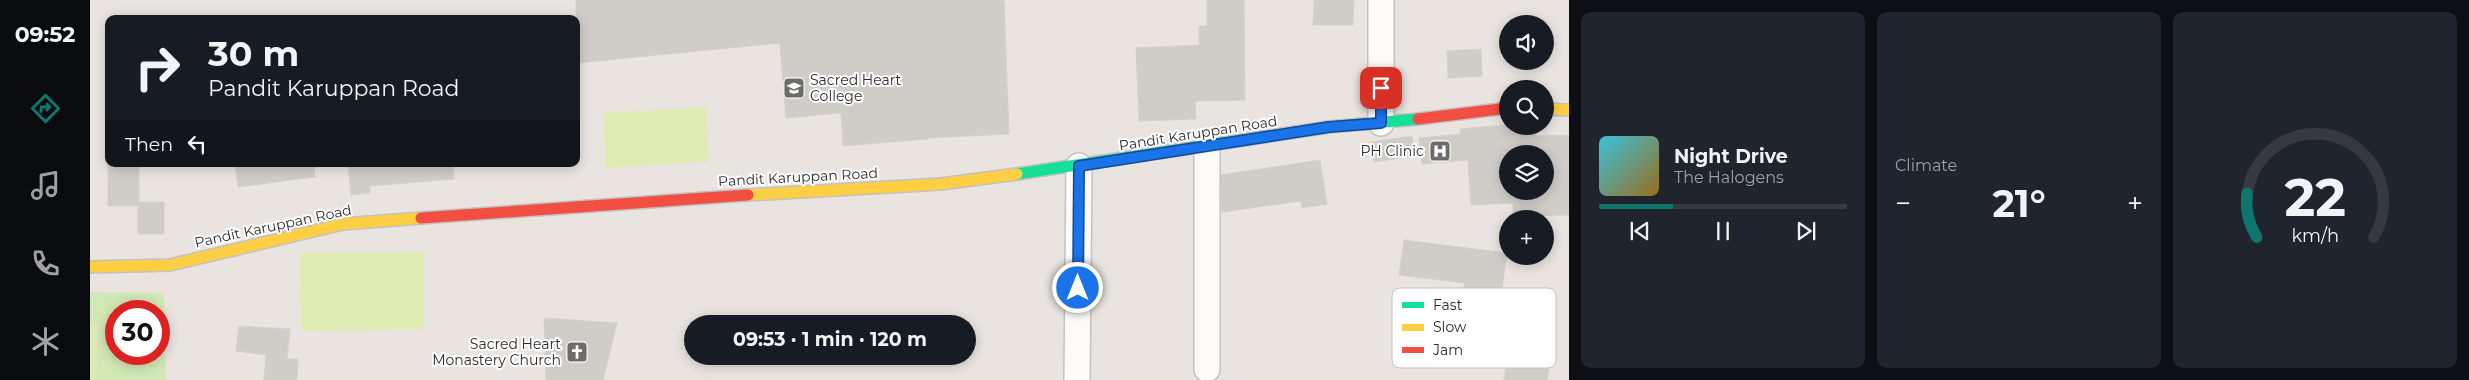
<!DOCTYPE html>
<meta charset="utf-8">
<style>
body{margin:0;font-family:Montserrat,sans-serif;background:#20242c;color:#f1f3f6;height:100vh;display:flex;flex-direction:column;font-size:19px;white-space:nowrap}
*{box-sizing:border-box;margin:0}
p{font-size:16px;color:#9ea1a6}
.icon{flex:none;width:28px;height:28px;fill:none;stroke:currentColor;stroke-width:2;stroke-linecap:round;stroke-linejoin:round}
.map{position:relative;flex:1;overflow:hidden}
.drawer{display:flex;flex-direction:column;gap:12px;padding:12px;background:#0d0f14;width:900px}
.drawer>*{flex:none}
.guide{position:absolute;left:15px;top:15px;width:475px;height:152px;border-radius:10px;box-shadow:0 2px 12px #0003;background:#171b24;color:#f1f3f6;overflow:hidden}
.fabs{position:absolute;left:1409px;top:15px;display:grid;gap:10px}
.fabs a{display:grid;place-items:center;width:55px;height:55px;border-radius:50%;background:#171b24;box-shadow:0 2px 12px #0003;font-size:25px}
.speed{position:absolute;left:15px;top:300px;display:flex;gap:10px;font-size:25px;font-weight:700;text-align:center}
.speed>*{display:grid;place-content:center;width:65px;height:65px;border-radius:50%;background:#171b24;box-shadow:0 2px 12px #0003;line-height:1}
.speed .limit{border:8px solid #d22;background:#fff;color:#111}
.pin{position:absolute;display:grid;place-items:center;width:42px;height:42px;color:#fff;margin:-21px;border-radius:10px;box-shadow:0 2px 8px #0006}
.me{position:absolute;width:55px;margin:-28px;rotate:0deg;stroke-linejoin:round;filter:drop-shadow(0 0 4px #0008)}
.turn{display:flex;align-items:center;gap:18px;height:105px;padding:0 20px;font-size:22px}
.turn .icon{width:65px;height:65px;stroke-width:2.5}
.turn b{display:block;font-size:35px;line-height:42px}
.then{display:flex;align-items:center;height:48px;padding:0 20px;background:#0003;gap:10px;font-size:19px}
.big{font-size:38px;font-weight:700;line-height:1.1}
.drawer .widget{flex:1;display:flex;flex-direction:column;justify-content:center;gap:8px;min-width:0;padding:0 18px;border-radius:10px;background:#20242c}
.drawer .dial{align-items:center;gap:0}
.dial svg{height:130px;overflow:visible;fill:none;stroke:#363941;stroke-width:7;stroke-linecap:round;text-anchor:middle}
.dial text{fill:#f1f3f6;stroke:none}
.song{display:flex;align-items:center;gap:15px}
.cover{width:60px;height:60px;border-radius:8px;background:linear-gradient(135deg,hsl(190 70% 55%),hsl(40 70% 35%))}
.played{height:5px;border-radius:2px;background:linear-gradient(90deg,#0f766e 30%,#363941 30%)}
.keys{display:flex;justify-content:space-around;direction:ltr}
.heat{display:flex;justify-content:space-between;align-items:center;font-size:28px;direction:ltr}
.drawer .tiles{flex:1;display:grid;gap:12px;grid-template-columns:repeat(3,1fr)}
.trip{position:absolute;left:594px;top:315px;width:292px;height:50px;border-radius:25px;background:#171b24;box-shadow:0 2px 12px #0003;font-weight:700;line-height:50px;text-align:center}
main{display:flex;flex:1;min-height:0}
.tabs{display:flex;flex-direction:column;width:90px;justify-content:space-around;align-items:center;background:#090b0e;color:#9ea1a6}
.tabs .icon{width:35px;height:35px}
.tabs .active{color:#0f766e}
.tabs b{font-size:22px;color:#f1f3f6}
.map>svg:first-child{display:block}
</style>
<main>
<nav class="tabs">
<b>09:52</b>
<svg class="icon active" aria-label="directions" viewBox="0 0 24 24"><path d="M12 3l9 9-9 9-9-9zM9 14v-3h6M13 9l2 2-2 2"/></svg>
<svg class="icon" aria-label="music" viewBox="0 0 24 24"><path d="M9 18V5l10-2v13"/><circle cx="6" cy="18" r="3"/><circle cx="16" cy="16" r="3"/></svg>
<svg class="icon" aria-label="phone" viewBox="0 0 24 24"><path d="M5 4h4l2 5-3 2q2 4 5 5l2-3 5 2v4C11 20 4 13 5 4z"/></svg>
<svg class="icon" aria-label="climate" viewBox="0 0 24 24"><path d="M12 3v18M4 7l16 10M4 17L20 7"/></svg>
</nav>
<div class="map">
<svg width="1479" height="380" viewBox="0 0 1479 380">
<rect width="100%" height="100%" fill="#eae4e0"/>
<!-- green -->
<path fill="#d2e7b6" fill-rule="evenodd" d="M0 292 74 293 76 380H0ZM26 311H69V354H26Z"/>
<!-- pitch -->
<path fill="#e0ebb3" d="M616 107 619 161 516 168 513 113Z
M334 252V329L211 331 210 253Z
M0 324H8L6 380H0Z"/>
<!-- building -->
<path fill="#d0cdc9" stroke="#d5d0cc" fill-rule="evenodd" d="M486 0H914L919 134 838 138V139L753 146 751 113 696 118 690 43 486 63Z
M1117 0H1154L1155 100 1105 101 1106 119 1049 121 1046 48 1109 45V26H1117Z
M1224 0H1264L1263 25H1223Z
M1391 49 1392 76 1358 78 1357 51Z
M1413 125 1446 126V136L1479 135V215L1423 216V203L1381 205 1378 160 1332 164 1329 138 1371 134 1370 129ZM1418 154H1455V191H1418Z
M1322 136 1325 156 1284 162 1281 142Z
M1230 160 1237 204 1212 208 1211 201 1132 212 1131 175Z
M18 164H49V202H74V234H48V206H18Z
M145 164H224L225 177 148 187Z
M258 164H363L364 179 280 186V193L261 195Z
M1314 240 1417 253 1410 302 1373 297 1375 283 1309 275Z
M454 318 527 323 513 380H456Z
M1423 321 1465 327 1457 380H1414Z
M149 326 200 329 197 359H208L207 380H174L176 355 146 351Z"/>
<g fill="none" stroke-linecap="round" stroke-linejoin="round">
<!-- street casing -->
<g stroke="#c3c1c2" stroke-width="28">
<path id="street" d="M1291 0V123
M1117 369V146
M987 380 989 166"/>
</g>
<!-- fast casing -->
<g stroke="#c3c1c2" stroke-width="14">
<path id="fast" d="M927 174 1239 127 1328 119"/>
</g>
<!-- slow casing -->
<g stroke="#c3c1c2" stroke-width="14">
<path id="slow" d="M1455 109 1479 110
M658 195 851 184 927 174
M0 267 80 265 253 224 331 218"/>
</g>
<!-- jam casing -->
<g stroke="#c3c1c2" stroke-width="14">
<path id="jam" d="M1328 119 1418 108
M331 218 658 195"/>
</g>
<!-- street -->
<use href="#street" stroke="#fcfbfa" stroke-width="25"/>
<!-- fast -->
<use href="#fast" stroke="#16e098" stroke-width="11"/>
<!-- slow -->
<use href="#slow" stroke="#ffcf43" stroke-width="11"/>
<!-- jam -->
<use href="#jam" stroke="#f24e42" stroke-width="11"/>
</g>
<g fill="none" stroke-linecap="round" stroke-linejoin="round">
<!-- route casing -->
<g stroke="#114b97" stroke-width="12">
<path id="route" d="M988 288 989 166 1239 127 1291 123V88"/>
</g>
<!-- route -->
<use href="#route" stroke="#1a73e8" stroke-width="9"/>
</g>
<!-- icons -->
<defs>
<g id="university-square" transform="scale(1.125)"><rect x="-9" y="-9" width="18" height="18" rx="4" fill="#6e6c6a" stroke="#fff"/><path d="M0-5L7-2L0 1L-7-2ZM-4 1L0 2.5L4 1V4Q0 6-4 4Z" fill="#fff"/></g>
<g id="hospital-square" transform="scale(1.125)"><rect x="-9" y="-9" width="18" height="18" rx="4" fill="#6e6c6a" stroke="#fff"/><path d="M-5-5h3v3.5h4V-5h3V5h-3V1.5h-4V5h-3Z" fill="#fff"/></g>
<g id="church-square" transform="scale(1.125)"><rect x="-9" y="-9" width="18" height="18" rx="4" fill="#6e6c6a" stroke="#fff"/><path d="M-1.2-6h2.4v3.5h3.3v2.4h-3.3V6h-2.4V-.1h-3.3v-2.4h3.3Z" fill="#fff"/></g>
</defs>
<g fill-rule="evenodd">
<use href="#university-square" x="704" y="88"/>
<use href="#hospital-square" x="1350" y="151"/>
<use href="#church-square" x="487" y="352"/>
</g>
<g text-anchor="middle" stroke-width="4" stroke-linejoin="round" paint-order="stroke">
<!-- poi labels -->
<g font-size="14" fill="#2b2b2b" stroke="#fff" text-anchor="end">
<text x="720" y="85" text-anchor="start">Sacred Heart<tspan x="720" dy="16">College</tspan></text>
<text x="1334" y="156">PH Clinic</text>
<text x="471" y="349">Sacred Heart<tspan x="471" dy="16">Monastery Church</tspan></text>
</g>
<!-- street labels -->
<g font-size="14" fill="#2b2b2b" stroke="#fff">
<text transform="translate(1108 133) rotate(-9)" y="5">Pandit Karuppan Road</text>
<text transform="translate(708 177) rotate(-3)" y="5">Pandit Karuppan Road</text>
<text transform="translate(183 226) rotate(-12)" y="5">Pandit Karuppan Road</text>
</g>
</g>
<!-- legend -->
<rect x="1302" y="288" width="164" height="80" rx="8" fill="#fff" stroke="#bfbfbf" stroke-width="1"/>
<rect x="1312" y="302" width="22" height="6" fill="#16e098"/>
<rect x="1312" y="324" width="22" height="7" fill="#ffcf43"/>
<rect x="1312" y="347" width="22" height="6" fill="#f24e42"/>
<g font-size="14" fill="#2b2b2b">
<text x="1343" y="310">Fast</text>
<text x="1343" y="332">Slow</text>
<text x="1343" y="355">Jam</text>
</g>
</svg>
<div class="fabs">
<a><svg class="icon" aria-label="sound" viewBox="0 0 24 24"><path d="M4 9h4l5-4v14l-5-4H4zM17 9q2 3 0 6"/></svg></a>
<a><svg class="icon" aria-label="search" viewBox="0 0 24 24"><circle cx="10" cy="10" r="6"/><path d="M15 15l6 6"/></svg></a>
<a><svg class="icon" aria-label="layers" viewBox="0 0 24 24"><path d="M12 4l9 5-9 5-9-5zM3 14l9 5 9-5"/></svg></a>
<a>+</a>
</div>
<div class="speed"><div class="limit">30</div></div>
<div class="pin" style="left:1291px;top:88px;background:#d93025"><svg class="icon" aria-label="arrive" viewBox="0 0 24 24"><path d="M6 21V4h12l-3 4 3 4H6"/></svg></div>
<svg class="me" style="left:988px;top:288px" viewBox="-20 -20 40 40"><circle r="17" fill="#1a73e8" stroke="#fff" stroke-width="3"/><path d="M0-11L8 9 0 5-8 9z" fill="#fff"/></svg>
<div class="trip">09:53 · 1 min · 120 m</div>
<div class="guide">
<div class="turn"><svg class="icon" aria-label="right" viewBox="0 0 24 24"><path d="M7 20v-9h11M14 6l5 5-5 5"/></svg><div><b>30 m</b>Pandit Karuppan Road</div></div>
<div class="then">Then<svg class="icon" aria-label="left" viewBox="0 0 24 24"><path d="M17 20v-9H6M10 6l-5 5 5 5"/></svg></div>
</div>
</div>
<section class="drawer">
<div class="tiles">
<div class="widget">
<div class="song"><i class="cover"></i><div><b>Night Drive</b><p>The Halogens</p></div></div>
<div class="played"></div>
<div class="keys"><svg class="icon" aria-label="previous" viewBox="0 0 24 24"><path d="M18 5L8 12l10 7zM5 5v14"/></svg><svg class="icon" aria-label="pause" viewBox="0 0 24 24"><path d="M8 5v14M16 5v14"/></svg><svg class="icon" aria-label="next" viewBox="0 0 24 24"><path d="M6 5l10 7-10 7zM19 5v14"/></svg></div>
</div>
<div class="widget"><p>Climate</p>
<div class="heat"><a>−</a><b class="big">21°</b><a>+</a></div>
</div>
<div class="widget dial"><svg viewBox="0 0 100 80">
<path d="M14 69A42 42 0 1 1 86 69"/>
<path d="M14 69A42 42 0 0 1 8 42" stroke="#0f766e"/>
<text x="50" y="56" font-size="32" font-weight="700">22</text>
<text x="50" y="72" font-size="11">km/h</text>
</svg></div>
</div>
</section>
</main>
